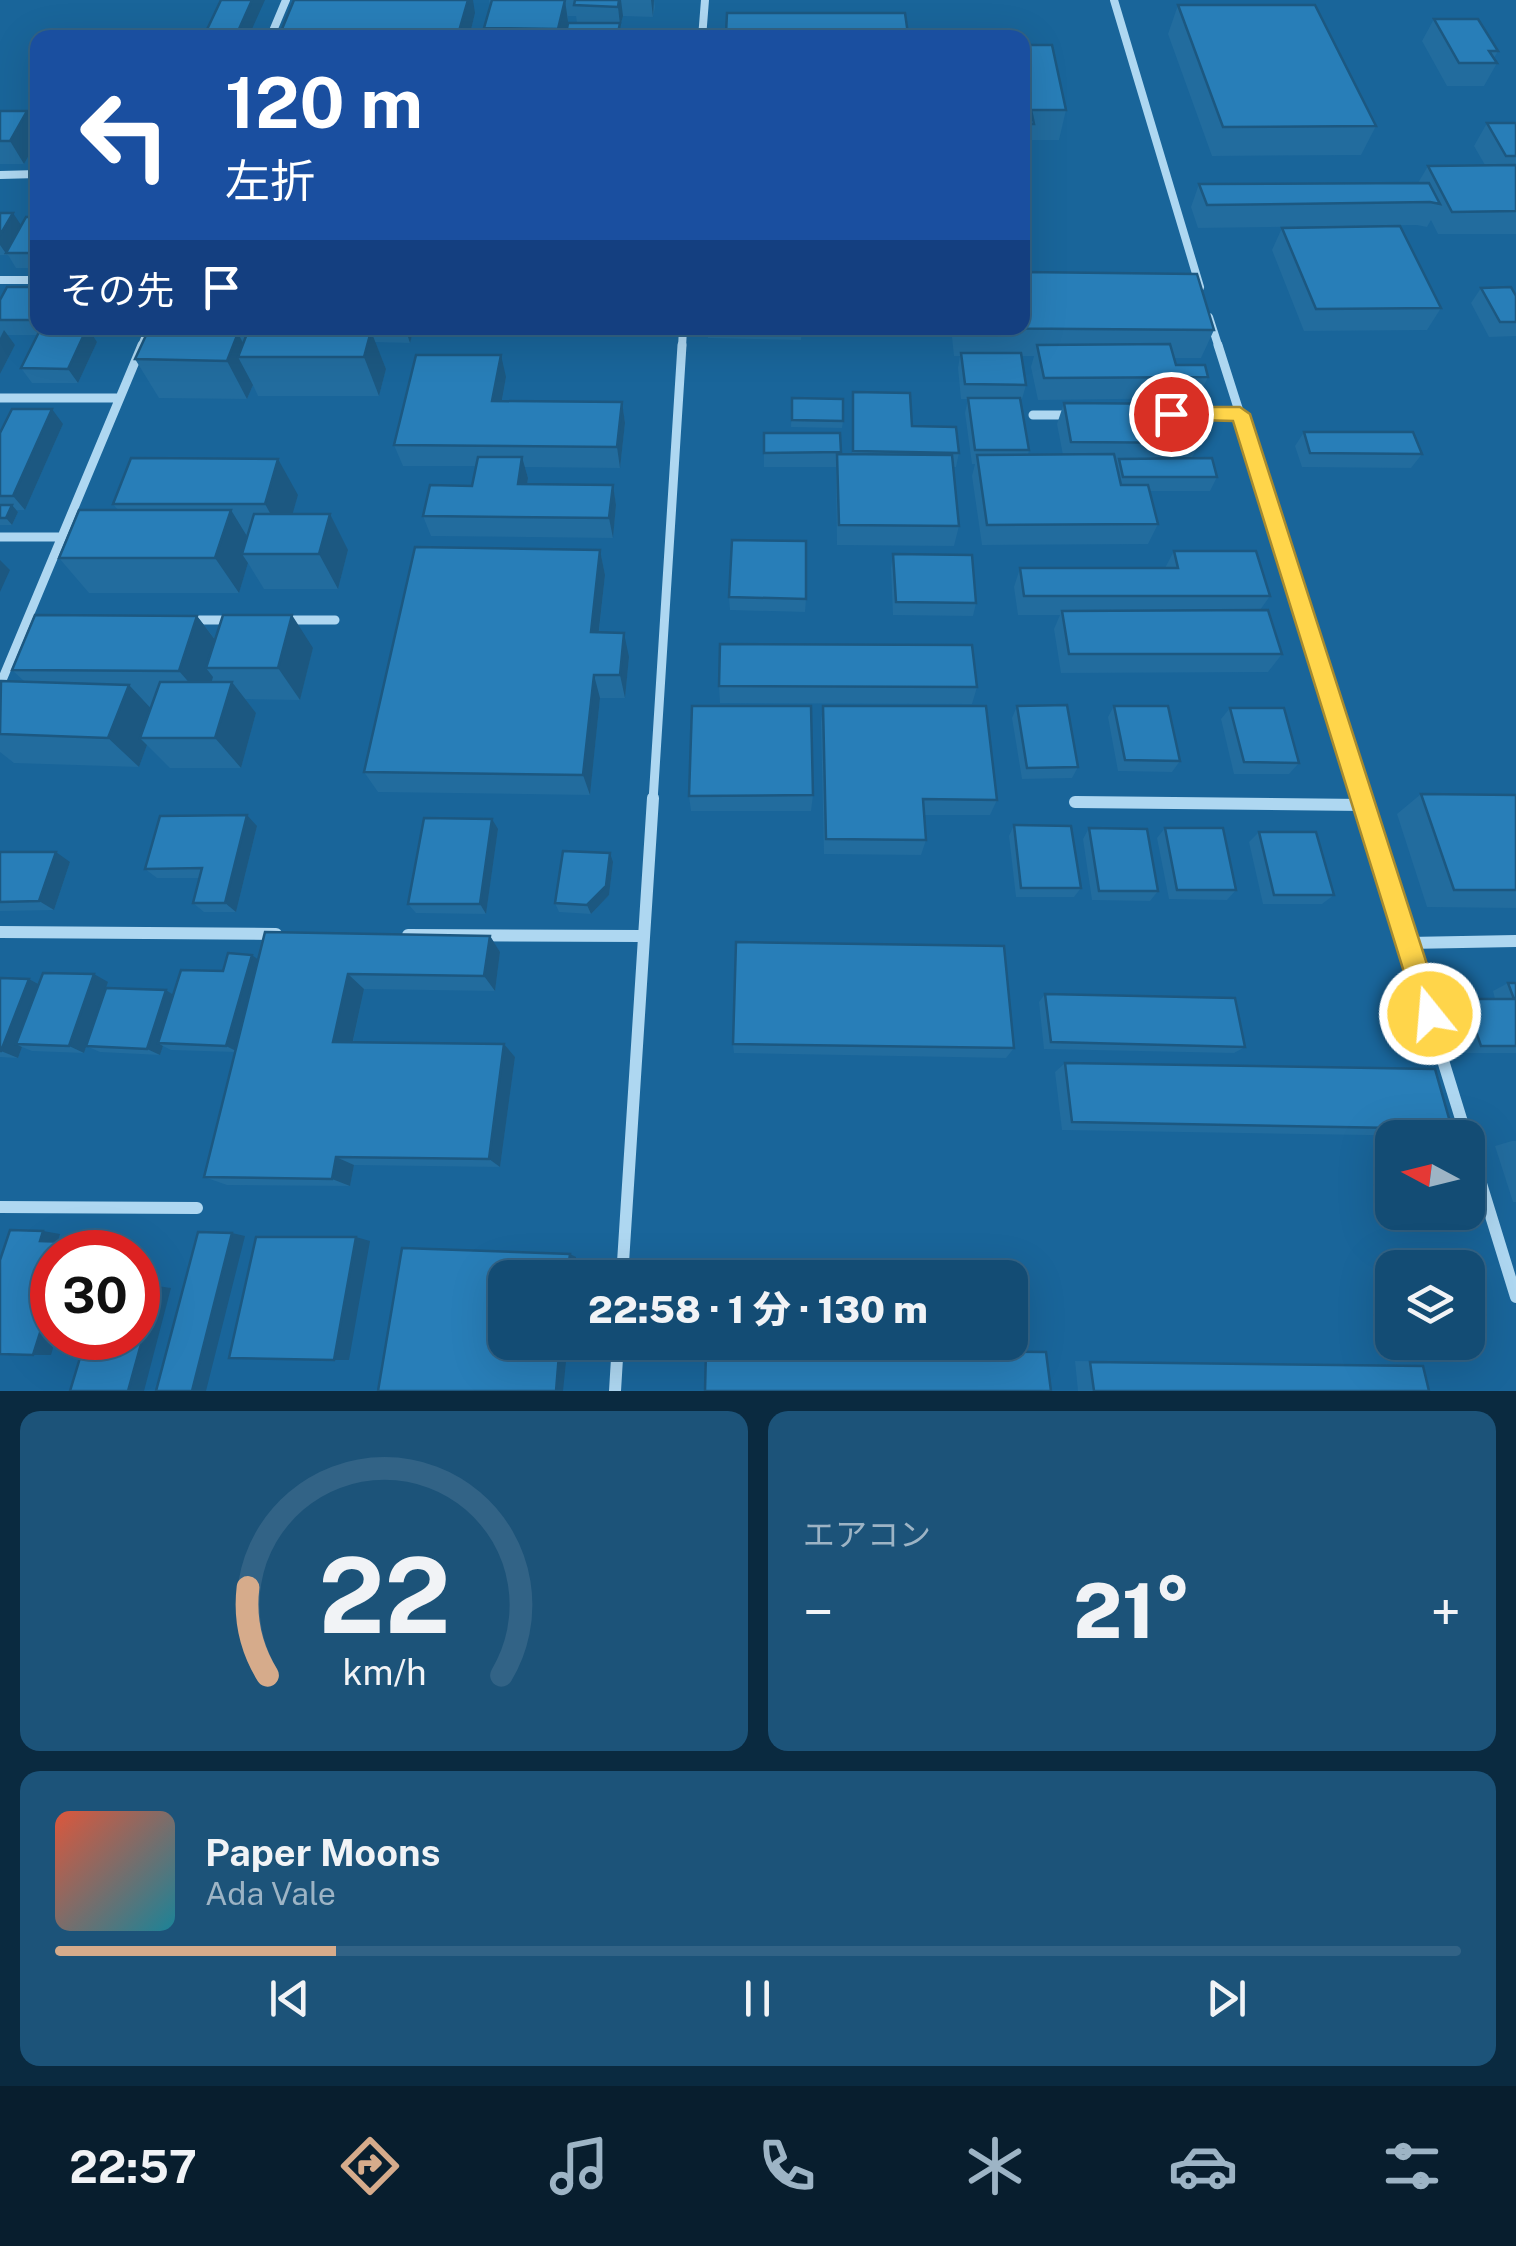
<!DOCTYPE html>
<html lang="ja">
<meta charset="utf-8">
<style>
body{margin:0;font-family:"Public Sans","Noto Sans JP",sans-serif;background:#1c5379;color:#f1f3f6;height:100vh;display:flex;flex-direction:column;font-size:38px;white-space:nowrap}
*{box-sizing:border-box;margin:0}
p{font-size:32px;color:#9db4c5}
.icon{flex:none;width:55px;height:55px;fill:none;stroke:currentColor;stroke-width:2;stroke-linecap:round;stroke-linejoin:round}
.map{position:relative;height:1391px;overflow:hidden}
.details{display:flex;flex-direction:column;gap:20px;padding:20px;background:#0a2a40;flex:1}
.details>*{flex:none}
.guide{position:absolute;left:30px;top:30px;width:1000px;height:305px;border-radius:20px;box-shadow:0 10px 40px #0002,0 0 0 2px #326386;background:#1a4fa0;color:#fff;overflow:hidden}
.needle{width:65px;rotate:277deg}
.buttons{position:absolute;left:1375px;top:1120px;display:grid;gap:20px}
.buttons a{display:grid;place-items:center;width:110px;height:110px;border-radius:20px;background:#134c74;box-shadow:0 10px 40px #0002,0 0 0 2px #326386;font-size:50px}
.speed{position:absolute;left:30px;top:1230px;display:flex;gap:20px;font-size:50px;font-weight:700;text-align:center}
.speed>*{display:grid;place-content:center;width:130px;height:130px;border-radius:50%;background:#134c74;box-shadow:0 10px 40px #0002,0 0 0 2px #326386;line-height:1}
.speed .limit{border:15px solid #d22;background:#fff;color:#111}
.pin{position:absolute;display:grid;place-items:center;width:85px;height:85px;color:#fff;margin:-42px;border:5px solid #fff;border-radius:50%;box-shadow:0 2px 10px #0007}
.me{position:absolute;width:110px;margin:-55px;rotate:343deg;stroke-linejoin:round;filter:drop-shadow(0 0 8px #0008)}
.turn{display:flex;align-items:center;gap:35px;height:210px;padding:0 30px;font-size:45px}
.turn .icon{width:130px;height:130px;stroke-width:2.5}
.turn b{display:block;font-size:70px;line-height:85px}
.then{display:flex;align-items:center;height:95px;padding:0 30px;background:#0003;gap:20px;font-size:38px}
.big{font-size:75px;font-weight:800;line-height:1.1}
.details .tile{flex:1;display:flex;flex-direction:column;justify-content:center;gap:15px;min-width:0;padding:0 35px;border-radius:20px;background:#1c5379}
.details .dial{align-items:center;gap:0}
.dial svg{height:260px;overflow:visible;fill:none;stroke:#326386;stroke-width:7;stroke-linecap:round;text-anchor:middle}
.dial text{fill:#f1f3f6;stroke:none}
.song{display:flex;align-items:center;gap:30px}
.cover{width:120px;height:120px;border-radius:15px;background:linear-gradient(135deg,hsl(10 70% 55%),hsl(190 70% 35%))}
.played{height:10px;border-radius:5px;background:linear-gradient(90deg,#d6ab8b 20%,#326386 20%)}
.keys{display:flex;justify-content:space-around;direction:ltr}
.heat{display:flex;justify-content:space-between;align-items:center;font-size:55px;direction:ltr}
.details .tiles{flex:1;display:grid;gap:20px;grid-template-columns:1fr 1fr}
.tile:last-child{grid-column:span 2}
.trip{position:absolute;left:488px;top:1260px;width:540px;height:100px;border-radius:20px;background:#134c74;box-shadow:0 10px 40px #0002,0 0 0 2px #326386;font-weight:800;line-height:100px;text-align:center}
.tab-bar{display:flex;height:160px;justify-content:space-around;align-items:center;background:#081e2e;color:#9db4c5}
.tab-bar .icon{width:70px;height:70px}
.tab-bar .active{color:#d6ab8b}
.tab-bar b{font-size:45px;color:#f1f3f6}
.map>svg:first-child{display:block}
</style>
<div class="map">
<svg width="1516" height="1391" viewBox="0 0 1516 1391">
<rect width="100%" height="100%" fill="#19659a"/>
<g fill="none" stroke-linecap="round" stroke-linejoin="round">
<!-- minor-far2 -->
<path stroke="#aed7f1" stroke-width="8" d="M1114 0 1200 287
M270 38 286 0
M702 38 705 0
M0 175 38 174
M0 280H38
M1209 317 1219 348
M141 348 149 328
M682 348 683 328"/>
<!-- minor-far1 -->
<path stroke="#aed7f1" stroke-width="9" d="M1218 345 1363 801
M0 398H119
M1179 414H1240
M1033 415H1072
M0 537H59
M187 620H235
M282 620H335
M0 685 142 345
M653 801 682 345"/>
<!-- minor -->
<path stroke="#aed7f1" stroke-width="12" d="M1362 798 1516 1297
M1075 802 1364 805
M0 932 276 934
M408 935 642 936
M1408 943 1516 941
M0 1207 197 1208
M622 1278 653 798
M615 1391 618 1342"/>
</g>
<!-- wall -->
<path fill="#226c9e" fill-rule="evenodd" d="M489 0H654L655 7 653 17 623 16 620 27 621 38 486 36 484 28 490 7ZM568 16H576L577 23 565 34 568 21Z
M1178 5 1376 126 1361 155 1212 156 1168 34Z
M475 13 469 38H285L282 29Z
M727 13 908 34 907 38H726Z
M1434 19 1498 51 1494 58 1497 63 1484 86H1447L1422 41Z
M1022 45 1066 110 1059 140H1030L1027 154H1022Z
M0 111H27L38 129V139L24 164H0Z
M1487 123H1516V234H1438L1431 220 1427 227 1417 225 1198 228 1191 207 1199 184 1418 183 1428 166 1485 165 1474 146Z
M0 213 21 226 38 217V268H16L8 255H0Z
M1282 228 1441 308 1427 330 1304 331 1272 250Z
M7 287 38 328H123L120 334H92L97 342 78 383H32L21 368 38 335H7L15 345 0 374V300Z
M1481 288 1516 296V336L1489 337 1471 303Z
M308 328H362L361 331H365L363 328H414L410 343 375 342 386 369 379 396H258L253 385 247 399 159 398 135 359 181 332 310 331Z
M569 328H653L652 330 569 329Z
M707 328H802L801 340 708 338Z
M951 328 1214 330 1201 358H1174L1176 365 1208 377 1198 398 1038 400 1031 367 1034 356H1021L1026 385 1022 399H1020L1029 450 1028 455H1063L1057 424 1064 403 1199 443 1192 458 1217 477 1210 491H1150L1158 524 1148 544 982 545 972 476 975 464H972L965 413 968 399H961L958 368 960 356H954Z
M506 377 502 401 622 402 625 423 620 468 525 467 528 478 527 484 613 485 616 505 613 538 431 536 423 516 472 486 476 466H403L394 445Z
M853 392 959 453 956 467H953L959 526 954 546 837 545 836 467H764V433H840L841 454H852Z
M792 398 843 421 842 428 791 427Z
M63 424 25 510H17L18 512 12 525H0V433Z
M1304 432 1422 454 1411 468 1302 467 1295 446Z
M298 495 292 514 348 550 338 589H264L248 563 239 593H89L59 558 118 510 113 504Z
M600 550 605 575 599 632 629 657 625 698H600L590 795 378 792 364 772Z
M1174 551 1270 596 1260 610 1282 654 1268 672 1061 673 1054 629 1060 615H1018L1014 587 1020 568H1165Z
M893 554 976 603 973 616 893 615 891 568Z
M729 597 806 599 805 612 730 610Z
M197 616 215 639 313 648 300 700 245 699 256 713 241 768H170L147 745 139 767 14 763 0 752V683L25 682 12 670Z
M719 686 977 687 972 704 720 703Z
M823 706 997 800 990 815H924L926 840 921 855 824 854 821 723Z
M1017 706 1078 767 1072 778 1022 779 1012 718Z
M1114 706 1180 761 1172 772 1118 771 1108 717Z
M1230 708 1299 763 1289 774H1234L1221 719Z
M1421 794 1516 795V908L1427 907 1397 814Z
M813 795 811 811H691L689 796Z
M1014 825 1081 888 1074 897H1016L1009 836Z
M257 826 236 912H204L193 903 199 878H157L145 869Z
M1089 828 1158 891 1150 901 1092 900 1083 839Z
M1165 828 1236 890 1227 900 1169 899 1157 838Z
M498 829 486 914 416 913 408 904Z
M1259 832 1334 895 1322 904H1263L1249 842Z
M0 852 70 862 54 910 0 911Z
M613 862 609 895 591 914 559 912 555 903Z
M490 936 500 952 495 991 364 989 353 1042 504 1044 515 1057 500 1167 354 1165 350 1186 227 1185 204 1177 235 1052 171 1050 163 1046 160 1055 100 1052 86 1046 166 990 173 995 223 971 252 955 258 960Z
M0 978 29 979 39 984 108 982 84 1053 32 1051 22 1047 18 1058 0 1057Z
M1508 983H1516V1053H1466L1450 1007 1465 999H1495L1493 991Z
M1045 994 1245 1047 1234 1053 1044 1049 1039 1002Z
M733 1044 1014 1048 1006 1058 734 1053Z
M1065 1063 1452 1129 1430 1136 1062 1130 1055 1072Z
M1512 1141H1516V1202H1513L1495 1146Z
M1075 1361 1392 1365 1429 1391H1078Z"/>
<!-- shaded-wall -->
<path fill="#1c5881" d="M252 0H265L248 38H235Z
M468 0H473L475 13 469 38H461L459 31Z
M565 0 568 21 564 38H559L558 29Z
M619 0H621L623 16 620 27 621 38H617L620 25 618 7Z
M651 0H654L653 17Z
M27 111 38 129V139L24 164 10 141Z
M13 213 23 228 6 253 7 255 0 245V235Z
M38 309V328H46L42 335 32 320Z
M88 328 97 342 78 383 68 369Z
M405 328H414L410 343Z
M4 330 15 345 0 374V338Z
M371 331 386 369 379 396 364 357Z
M238 333 250 357H238L253 385 247 399 227 361Z
M501 355 506 377 498 422 492 401Z
M622 402 625 423 620 468 617 447Z
M52 409 63 424 25 510 13 496Z
M522 457 528 478 524 504 518 484Z
M278 459 298 495 285 540 265 504Z
M613 485 616 505 613 538 609 518Z
M12 505 18 512 12 525 6 518Z
M231 510 253 546 242 554 248 563 239 593 215 558Z
M330 514 348 550 338 589 319 554Z
M600 550 605 575 596 656 591 632Z
M0 560 10 570 0 592Z
M292 615 313 648 300 700 278 668Z
M197 616 222 649 206 668 213 677 206 702 179 671Z
M624 633 629 657 625 698 620 675Z
M594 675 600 698 590 795 583 775Z
M232 682 256 713 241 768 215 738Z
M129 685 158 716 140 738 147 745 139 767 108 738Z
M247 815 257 826 236 912 225 903Z
M492 819 498 829 486 914 480 904Z
M56 852 70 862 54 910 39 901Z
M610 853 613 862 609 895 591 914 587 905Z
M490 936 500 952 495 991 484 976Z
M252 955 263 963 238 1052 226 1046Z
M94 974 108 982 84 1053 69 1046Z
M348 974 364 989 350 1054 333 1042Z
M29 979 44 987 16 1044 22 1047 18 1058 1 1051Z
M166 990 178 998 158 1043 163 1046 160 1055 147 1049Z
M504 1044 515 1057 500 1167 489 1159Z
M336 1157 354 1165 350 1186 332 1179Z
M43 1231 60 1234 57 1244 40 1241Z
M232 1233 245 1236 206 1391H192Z
M356 1237 370 1241 349 1360H334Z
M69 1242 86 1245 83 1252H66Z
M570 1254 576 1257 574 1278H567Z
M157 1286 171 1288 144 1391H128Z
M52 1295V1338H56L51 1355H33Z
M560 1342H568L563 1391H556Z"/>
<!-- building -->
<path fill="#287eb8" stroke="#1c5881" stroke-width="2.5" d="M221 0H252L235 38H203Z
M294 0H468L459 31 282 29Z
M492 0H565L558 29 484 28Z
M575 0H619L618 7 574 5Z
M1178 5H1315L1376 126 1223 127Z
M727 13H905L908 34H726Z
M1434 19H1478L1498 51H1489L1497 63H1459Z
M568 23H620L617 38 616 34H566Z
M934 32 1016 33 1017 38H935Z
M487 33 616 34V38H485Z
M1022 45H1052L1066 110H1031L1034 124H1022Z
M0 111H27L10 141H0Z
M1487 123H1516V156H1506Z
M1516 165V211L1452 212 1428 166Z
M1429 183 1440 204 1430 202 1207 205 1199 184Z
M0 213H13L0 235Z
M26 217H38L37 253H6Z
M1400 226 1441 308 1316 309 1282 228Z
M1022 272 1197 274 1214 330 963 328H1022Z
M7 287H38V309L32 320H0V300Z
M1511 287 1516 296V322H1500L1481 288Z
M41 328H87L68 369 21 368Z
M183 328H221L219 333 181 332Z
M225 328H264L263 331H248L246 335 223 333Z
M148 331 238 333 227 361 135 359Z
M248 331H371L364 357H238Z
M1170 344 1176 365H1205L1208 377 1044 378 1037 345Z
M961 353H1021L1026 385 965 384Z
M416 355H501L492 401 622 402 617 447 394 445Z
M853 392 910 393 912 426 956 427 959 453 853 451Z
M792 398 843 399V421L792 420Z
M968 398H1020L1029 450H975Z
M1064 403 1189 404 1199 443 1071 442Z
M12 409H52L13 496H0V433Z
M1304 432H1413L1422 454 1310 453Z
M764 433H840L841 452 764 453Z
M837 454 952 455 959 526 839 525Z
M1114 454 1121 485H1148L1158 524 987 525 977 455Z
M478 457H522L518 484 613 485 609 518 423 516 430 485 472 486Z
M131 458 278 459 265 504H113Z
M1212 458 1217 477H1123L1119 459Z
M0 505H12L6 518H0Z
M79 510H231L215 558H59Z
M254 514H330L319 554H242Z
M732 540 806 541V599L729 597Z
M415 547 600 550 591 632 624 633 620 675H594L583 775 364 772Z
M1174 551H1256L1270 596H1024L1020 568H1178Z
M893 554 972 555 976 603 896 602Z
M1268 610 1282 654H1069L1062 611Z
M35 615 197 616 179 671 12 670Z
M223 615H292L278 668H206Z
M720 644 972 645 977 687 719 686Z
M1 681 129 685 108 738 0 734Z
M160 682H232L215 738H140Z
M1067 705 1078 767 1027 768 1017 706Z
M692 706H811L813 795 689 796Z
M823 706H986L997 800 923 799 926 840 826 839Z
M1114 706H1168L1180 761 1125 760Z
M1230 708H1284L1299 763 1244 762Z
M1421 794 1516 795V890H1454Z
M247 815 225 903H193L202 868 145 869 160 816Z
M424 818 492 819 480 904H408Z
M1014 825 1071 826 1081 888H1021Z
M1089 828 1147 829 1158 891H1099Z
M1165 828H1223L1236 890H1177Z
M1259 832H1316L1334 895H1274Z
M563 851 610 853 606 886 587 905 555 903Z
M0 852H56L39 901 0 902Z
M265 932 490 936 484 976 348 974 333 1042 504 1044 489 1159 336 1157 332 1179 204 1177Z
M736 942 1004 946 1014 1048 733 1044Z
M228 953 252 955 226 1046 158 1043 181 970 223 971Z
M43 973 94 974 69 1046 16 1044Z
M0 978 29 979 1 1051H0Z
M1508 983H1516V1046H1481L1465 999H1514Z
M106 988 166 990 147 1049 86 1046Z
M1045 994 1235 998 1245 1047 1051 1042Z
M1065 1063 1435 1069 1452 1129 1072 1122Z
M10 1230 43 1231 40 1241 69 1242 66 1252H52V1295L33 1355 0 1354V1260Z
M198 1232 232 1233 192 1391H156Z
M256 1237H356L334 1360 229 1358Z
M402 1248 570 1254 567 1278H505V1342H560L556 1391H378Z
M138 1285 157 1286 128 1391H70L86 1338H138Z
M706 1350 1046 1352 1051 1391H705Z
M1090 1362 1423 1366 1429 1391H1094Z"/>
<!-- route -->
<path fill="#ffd54a" stroke="#a68a30" stroke-width="2.5" d="M1171 407H1240L1250 414 1443 1014 1439 1023 1430 1027 1421 1023 1417 1014 1233 421 1164 419V409Z"/>
</svg>
<div class="buttons">
<a><svg class="needle" viewBox="-14 -14 28 28"><path d="M0-13l5 13h-10z" fill="#e53935"/><path d="M0 13l5-13h-10z" fill="#9db4c5"/></svg></a>
<a><svg class="icon" aria-label="layers" viewBox="0 0 24 24"><path d="M12 4l9 5-9 5-9-5zM3 14l9 5 9-5"/></svg></a>
</div>
<div class="speed"><div class="limit">30</div></div>
<div class="pin" style="left:1171px;top:414px;background:#d93025"><svg class="icon" aria-label="arrive" viewBox="0 0 24 24"><path d="M6 21V4h12l-3 4 3 4H6"/></svg></div>
<svg class="me" style="left:1430px;top:1014px" viewBox="-20 -20 40 40"><circle r="17" fill="#ffd54a" stroke="#fff" stroke-width="3"/><path d="M0-11L8 9 0 5-8 9z" fill="#fff"/></svg>
<div class="trip">22:58 · 1 分 · 130 m</div>
<div class="guide">
<div class="turn"><svg class="icon" aria-label="left" viewBox="0 0 24 24"><path d="M17 20v-9H6M10 6l-5 5 5 5"/></svg><div><b>120 m</b>左折</div></div>
<div class="then">その先<svg class="icon" aria-label="arrive" viewBox="0 0 24 24"><path d="M6 21V4h12l-3 4 3 4H6"/></svg></div>
</div>
</div>
<section class="details">
<div class="tiles">
<div class="tile dial"><svg viewBox="0 0 100 80">
<path d="M14 69A42 42 0 1 1 86 69"/>
<path d="M14 69A42 42 0 0 1 8 42" stroke="#d6ab8b"/>
<text x="50" y="56" font-size="32" font-weight="700">22</text>
<text x="50" y="72" font-size="11">km/h</text>
</svg></div>
<div class="tile"><p>エアコン</p>
<div class="heat"><a>−</a><b class="big">21°</b><a>+</a></div>
</div>
<div class="tile">
<div class="song"><i class="cover"></i><div><b>Paper Moons</b><p>Ada Vale</p></div></div>
<div class="played"></div>
<div class="keys"><svg class="icon" aria-label="previous" viewBox="0 0 24 24"><path d="M18 5L8 12l10 7zM5 5v14"/></svg><svg class="icon" aria-label="pause" viewBox="0 0 24 24"><path d="M8 5v14M16 5v14"/></svg><svg class="icon" aria-label="next" viewBox="0 0 24 24"><path d="M6 5l10 7-10 7zM19 5v14"/></svg></div>
</div>
</div>
</section>
<nav class="tab-bar">
<b>22:57</b>
<svg class="icon active" aria-label="directions" viewBox="0 0 24 24"><path d="M12 3l9 9-9 9-9-9zM9 14v-3h6M13 9l2 2-2 2"/></svg>
<svg class="icon" aria-label="music" viewBox="0 0 24 24"><path d="M9 18V5l10-2v13"/><circle cx="6" cy="18" r="3"/><circle cx="16" cy="16" r="3"/></svg>
<svg class="icon" aria-label="phone" viewBox="0 0 24 24"><path d="M5 4h4l2 5-3 2q2 4 5 5l2-3 5 2v4C11 20 4 13 5 4z"/></svg>
<svg class="icon" aria-label="climate" viewBox="0 0 24 24"><path d="M12 3v18M4 7l16 10M4 17L20 7"/></svg>
<svg class="icon" aria-label="car" viewBox="0 0 24 24"><path d="M5 17H2v-5l4-1 3-4h7l3 4 3 1v5h-3M9 17h6M6 11h13"/><circle cx="7" cy="17" r="2"/><circle cx="17" cy="17" r="2"/></svg>
<svg class="icon" aria-label="filters" viewBox="0 0 24 24"><path d="M4 7h16M4 17h16"/><circle cx="9" cy="7" r="2"/><circle cx="15" cy="17" r="2"/></svg>
</nav>
